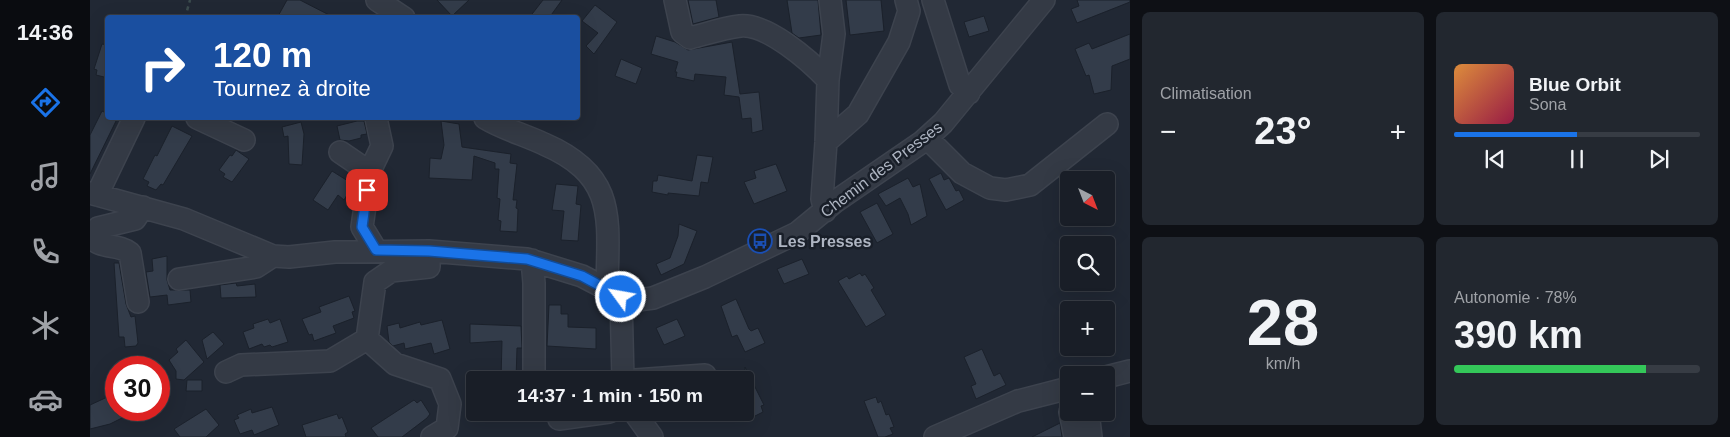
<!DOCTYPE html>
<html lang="fr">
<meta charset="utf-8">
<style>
body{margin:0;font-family:Helvetica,sans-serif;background:#22272f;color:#f1f3f6;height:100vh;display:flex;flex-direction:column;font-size:19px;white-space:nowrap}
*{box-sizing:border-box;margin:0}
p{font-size:16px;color:#9fa2a7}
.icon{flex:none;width:28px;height:28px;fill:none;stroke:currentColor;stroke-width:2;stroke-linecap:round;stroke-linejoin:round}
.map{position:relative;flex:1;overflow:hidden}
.panel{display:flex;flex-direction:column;gap:12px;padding:12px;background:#0e1015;width:600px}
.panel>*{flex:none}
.banner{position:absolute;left:15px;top:15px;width:475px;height:105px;border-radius:5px;box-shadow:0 5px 20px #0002,0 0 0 1px #373c44;background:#1a4fa0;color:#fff;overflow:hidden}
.needle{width:32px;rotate:138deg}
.tools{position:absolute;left:970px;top:171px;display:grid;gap:10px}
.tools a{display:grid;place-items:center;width:55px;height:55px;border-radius:5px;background:#191e27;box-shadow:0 5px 20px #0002,0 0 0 1px #373c44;font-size:25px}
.speed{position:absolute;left:15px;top:356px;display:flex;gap:10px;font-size:25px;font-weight:700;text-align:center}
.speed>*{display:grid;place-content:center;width:65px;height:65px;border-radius:50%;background:#191e27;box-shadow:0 5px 20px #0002,0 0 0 1px #373c44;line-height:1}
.speed .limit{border:8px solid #d22;background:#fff;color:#111}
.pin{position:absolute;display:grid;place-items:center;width:42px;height:42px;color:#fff;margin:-21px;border-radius:10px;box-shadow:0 2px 8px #0006}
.me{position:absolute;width:55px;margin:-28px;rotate:302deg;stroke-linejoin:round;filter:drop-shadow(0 0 4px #0008)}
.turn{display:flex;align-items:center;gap:18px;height:105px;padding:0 25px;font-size:22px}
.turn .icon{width:65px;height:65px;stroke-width:2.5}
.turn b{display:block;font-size:35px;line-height:42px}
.big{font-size:38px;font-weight:700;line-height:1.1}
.panel .widget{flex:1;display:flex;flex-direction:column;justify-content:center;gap:8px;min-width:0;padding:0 18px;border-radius:8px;background:#22272f}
.panel .dial{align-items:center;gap:0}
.dial b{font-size:65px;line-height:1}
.song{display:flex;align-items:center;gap:15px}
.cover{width:60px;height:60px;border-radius:8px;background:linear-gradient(135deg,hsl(30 70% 55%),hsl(340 70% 35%))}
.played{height:5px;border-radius:2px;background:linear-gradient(90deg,#1a73e8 50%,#373c44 50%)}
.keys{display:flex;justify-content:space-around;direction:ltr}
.heat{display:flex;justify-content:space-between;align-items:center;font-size:28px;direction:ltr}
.charge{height:8px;border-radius:4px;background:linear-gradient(90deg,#34c759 78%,#373c44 0)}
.panel .tiles{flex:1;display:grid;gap:12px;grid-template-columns:repeat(2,1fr)}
.trip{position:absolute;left:376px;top:371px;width:288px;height:50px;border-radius:5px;background:#191e27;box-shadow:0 5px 20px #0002,0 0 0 1px #373c44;font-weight:700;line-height:50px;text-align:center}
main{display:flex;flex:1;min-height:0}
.tabs{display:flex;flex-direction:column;width:90px;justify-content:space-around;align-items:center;background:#0a0c10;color:#9fa2a7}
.tabs .icon{width:35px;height:35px}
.tabs .selected{color:#1a73e8}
.tabs b{font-size:22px;color:#f1f3f6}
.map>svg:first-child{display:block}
</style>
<main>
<nav class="tabs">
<b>14:36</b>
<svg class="icon selected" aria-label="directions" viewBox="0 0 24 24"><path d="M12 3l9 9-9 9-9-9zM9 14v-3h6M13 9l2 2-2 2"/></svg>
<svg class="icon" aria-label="music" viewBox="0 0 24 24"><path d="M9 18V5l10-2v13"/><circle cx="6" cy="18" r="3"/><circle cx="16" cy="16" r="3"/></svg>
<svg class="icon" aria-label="phone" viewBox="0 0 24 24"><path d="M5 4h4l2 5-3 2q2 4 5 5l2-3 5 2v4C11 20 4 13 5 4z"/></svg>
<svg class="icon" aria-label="climate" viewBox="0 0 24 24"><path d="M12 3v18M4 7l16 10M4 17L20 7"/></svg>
<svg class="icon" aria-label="car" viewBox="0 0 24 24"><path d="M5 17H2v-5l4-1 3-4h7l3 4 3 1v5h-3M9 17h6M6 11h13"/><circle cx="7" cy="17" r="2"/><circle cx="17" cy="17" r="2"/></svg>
</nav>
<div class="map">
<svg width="1040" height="437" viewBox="0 0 1040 437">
<rect width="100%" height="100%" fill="#212834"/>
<!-- building -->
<path fill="#333c4a" stroke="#1b212b" d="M197 0H210L245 18H187Z
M347 0H379L362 16Z
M453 0H472L459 18H439Z
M598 0H626L629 17 603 24Z
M697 0H728L731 35 709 38 702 33Z
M756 0H791L794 31 760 35Z
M987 0H1040V2L987 23 981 9 989 6Z
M505 5 527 22 504 54 496 46 508 33 492 21Z
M894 16 899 31 879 37 874 22Z
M1040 34V59L1022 66 1021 90 1004 94 999 75 996 76 985 49 999 43 1002 49Z
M566 36 585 42 598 50 642 42 650 94 669 92 673 130 662 133 661 118 652 119 649 97 634 95 636 77 605 74 604 81 586 77 587 72H585L588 62 561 54Z
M12 44 18 45V78L6 75 7 70 4 69Z
M531 59 552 68 546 84 525 76Z
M12 111 18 114V118L27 119 0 174V135Z
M267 121H274L277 134 271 135V138L259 141 250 140 247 126Z
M351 121 369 124 372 147 421 154 420 163 427 164 423 200H427L426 208 428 209 427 232 410 231 411 221 408 220 410 199 407 198 409 169H405V163L384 156 382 180 339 178 340 158 351 159 354 145Z
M211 122 214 134 212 165 199 164 198 136 194 137 192 127Z
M82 126 102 136 73 185 71 184 66 190 57 186 59 182 53 179 65 155 67 156Z
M146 150 159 159 142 182 133 177 135 174 129 170 140 155 142 156Z
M607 155 623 157 618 183 611 182 609 196 578 193V195L562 192 563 181H567L568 175 602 181Z
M686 164 697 191 664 204 654 182 666 178 664 171Z
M242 171 258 181 257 195 254 200 248 195 238 210 223 200Z
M851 173 854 180 859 178 866 191 869 190 874 200 856 210 839 179Z
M818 178 823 187 830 184 837 216 821 225 818 214 810 198 796 206 788 194Z
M466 184 488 186 486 204 491 205 488 241 471 240 474 211 462 210Z
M787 203 803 234 787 243 770 212Z
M589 224 607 231 594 264 571 275 566 264 580 258 588 236Z
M77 256V280L80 290H100L101 302 78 305 77 295 60 297 56 272 63 271 62 259Z
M712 259 719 274 694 284 687 269Z
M24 263H29L36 304 41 317 45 316 48 343 46 346 35 347 34 337H29Z
M770 273 772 276 775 274 784 288 781 290 796 315 776 327 748 281 757 276 759 279Z
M146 283 147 286 165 284 166 297 131 298 130 285Z
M259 296 265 311 262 312 264 318 243 326 246 333 224 341 222 334 219 335 212 319 231 312 229 307Z
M646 299 659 329 661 331 668 328 675 343 655 352 647 335 642 337 631 306Z
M459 305H471V314H478V327L506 328V349L457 346Z
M178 319 180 323 190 319 198 342 182 347 180 345 174 347 172 344 159 349 153 332 164 328 163 324Z
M587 319 595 336 574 345 566 328Z
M352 320 360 349 344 354 341 343 315 349 314 343 303 346 299 342 297 326 309 323 310 328 330 322 331 325Z
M380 324 431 326 432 348H427L426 380H411L412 341 380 343Z
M123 332 134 344 117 359 112 340Z
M96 340 114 362 94 380 86 379V371L79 360 88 352 86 349Z
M892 349 904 376 910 373 916 385 886 399 881 386 886 384 874 357Z
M655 367 674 405 671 406 673 412 661 418 655 406Z
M97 380H112V391H96Z
M26 393V410H48L20 424 0 429V405Z
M786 397 788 403 791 401 796 415 799 414 804 427 800 428 803 434 795 437H788L774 401Z
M324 400 327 403 331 400 340 414 337 418 312 437H288L281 428Z
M182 407 189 425 164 435 162 430 150 434 144 420 149 418 147 415 161 409 162 413Z
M116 409 129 425 116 437H90L84 429Z
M247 414 249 419 252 417 258 432 255 434 256 437H216L212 425Z
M970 423 972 437H942Z"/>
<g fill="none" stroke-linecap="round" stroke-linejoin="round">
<!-- minor casing -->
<g stroke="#3d434e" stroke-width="24">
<path id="minor" d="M287 0 314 18
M585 0 592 32 600 38C616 34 633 28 650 26 677 23 720 61 738 80
M843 0 870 85 879 93
M107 118 154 140
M395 118C413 129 435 135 454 144 528 176 518 219 517 288
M837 138 872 173 900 188 916 190 940 185 1017 124
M736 142 768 114 809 42 819 11 816 0
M250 152 272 167 269 190
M0 193 94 219 183 256 199 257 245 252 339 251 437 259 492 276 540 301 563 298 615 277 707 233 746 201 832 142 853 123 954 0
M7 195 44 118
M735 211 732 199 736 142 738 80 744 34 740 0
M286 250 272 227 280 171 292 146 286 118
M339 251V267L301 271 285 282 277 339 305 364 350 379 360 404 357 428 342 437
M442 260 444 283V380
M89 279 166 267 183 256
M531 297 533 380
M48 302 40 253C28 243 10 250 0 236L8 228 45 219 53 207
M136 372 151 365 240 361 277 339
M1016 377 1040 371
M545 380 615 375
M544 412 562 437
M980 412 985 437
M998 412 1001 437
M469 419 519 412
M845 437 928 401 979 388"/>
</g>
<!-- path -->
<path stroke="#3b4b4d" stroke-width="2.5" stroke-dasharray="4 4" stroke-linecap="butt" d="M95 18 100 0"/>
<!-- minor -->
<use href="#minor" stroke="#343a45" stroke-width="21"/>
</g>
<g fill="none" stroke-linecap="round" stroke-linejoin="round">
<!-- route casing -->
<g stroke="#114b97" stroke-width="12">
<path id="route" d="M277 190 272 227 286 250 339 251 437 259 492 276 531 297"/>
</g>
<!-- route -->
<use href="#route" stroke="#1a73e8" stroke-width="9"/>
</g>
<!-- icons -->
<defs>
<g id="bus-ring" transform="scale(1.25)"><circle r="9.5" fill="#191f29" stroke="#1a4fb4" stroke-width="1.5"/><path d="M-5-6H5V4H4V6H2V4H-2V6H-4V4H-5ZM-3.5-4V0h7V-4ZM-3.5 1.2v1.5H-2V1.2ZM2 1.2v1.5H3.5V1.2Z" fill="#1a4fb4"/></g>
</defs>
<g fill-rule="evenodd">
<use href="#bus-ring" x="670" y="241"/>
</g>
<g text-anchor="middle" stroke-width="5" stroke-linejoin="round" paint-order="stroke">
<!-- street labels -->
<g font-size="16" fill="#aeb5c2" stroke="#191f29">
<text transform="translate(791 169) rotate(-37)" y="6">Chemin des Presses</text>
</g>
<!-- poi labels -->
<g font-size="16" font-weight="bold" fill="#aeb5c2" stroke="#191f29" text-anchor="start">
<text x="688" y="247">Les Presses</text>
</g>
</g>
</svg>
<div class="tools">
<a><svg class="needle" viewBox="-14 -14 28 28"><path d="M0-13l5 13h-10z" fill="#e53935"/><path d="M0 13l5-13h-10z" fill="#9fa2a7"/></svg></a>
<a><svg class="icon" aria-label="search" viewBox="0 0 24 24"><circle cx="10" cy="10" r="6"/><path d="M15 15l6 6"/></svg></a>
<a>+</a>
<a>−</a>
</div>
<div class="speed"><div class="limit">30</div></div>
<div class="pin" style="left:277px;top:190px;background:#d93025"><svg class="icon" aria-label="arrive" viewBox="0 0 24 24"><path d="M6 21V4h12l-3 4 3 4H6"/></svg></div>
<svg class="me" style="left:531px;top:297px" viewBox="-20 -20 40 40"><circle r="17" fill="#1a73e8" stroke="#fff" stroke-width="3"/><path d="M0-11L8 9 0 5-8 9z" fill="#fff"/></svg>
<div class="trip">14:37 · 1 min · 150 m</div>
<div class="banner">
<div class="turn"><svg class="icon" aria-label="right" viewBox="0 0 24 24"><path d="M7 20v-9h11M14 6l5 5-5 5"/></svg><div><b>120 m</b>Tournez à droite</div></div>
</div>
</div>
<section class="panel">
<div class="tiles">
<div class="widget"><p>Climatisation</p>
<div class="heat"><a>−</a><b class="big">23°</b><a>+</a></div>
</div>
<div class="widget">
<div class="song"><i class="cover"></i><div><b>Blue Orbit</b><p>Sona</p></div></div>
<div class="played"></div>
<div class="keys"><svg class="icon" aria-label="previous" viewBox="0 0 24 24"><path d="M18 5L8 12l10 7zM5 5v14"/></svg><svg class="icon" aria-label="pause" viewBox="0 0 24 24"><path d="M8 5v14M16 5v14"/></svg><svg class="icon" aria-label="next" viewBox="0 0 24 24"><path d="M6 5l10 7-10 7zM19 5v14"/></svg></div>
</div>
<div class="widget dial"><b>28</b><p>km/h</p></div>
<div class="widget"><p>Autonomie · 78%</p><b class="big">390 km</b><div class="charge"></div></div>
</div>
</section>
</main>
